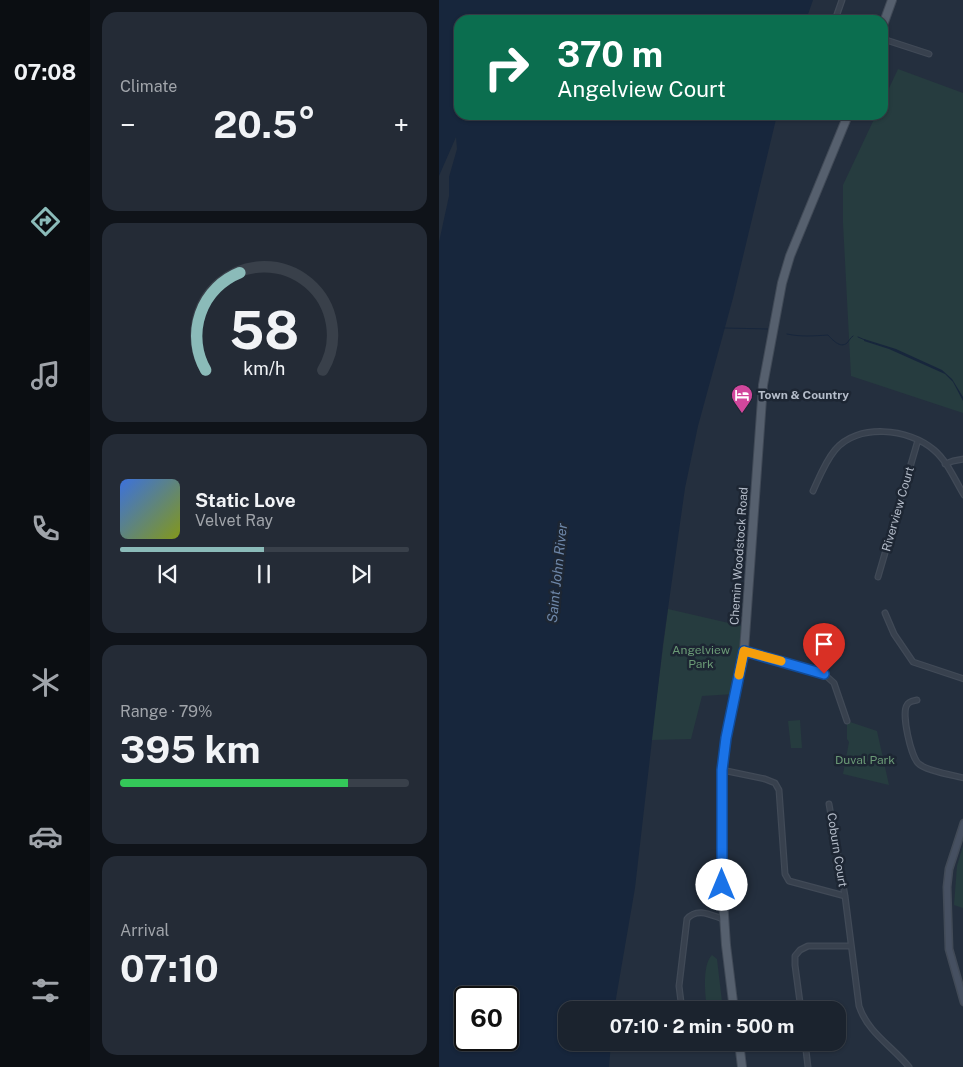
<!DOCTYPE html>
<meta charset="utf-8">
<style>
body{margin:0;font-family:"Public Sans",sans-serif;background:#242b36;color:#f1f3f6;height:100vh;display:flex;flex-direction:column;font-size:19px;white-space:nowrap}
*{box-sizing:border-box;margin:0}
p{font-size:16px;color:#a0a4aa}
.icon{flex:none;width:28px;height:28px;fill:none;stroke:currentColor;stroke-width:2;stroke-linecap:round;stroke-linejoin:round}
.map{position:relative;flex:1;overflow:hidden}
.details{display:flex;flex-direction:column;gap:12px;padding:12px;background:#0f1319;width:349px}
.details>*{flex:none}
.hud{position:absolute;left:15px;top:15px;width:434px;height:105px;border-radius:15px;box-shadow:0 1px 4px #0004,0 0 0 1px #39404a;background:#0b6e4f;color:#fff;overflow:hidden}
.speed{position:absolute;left:15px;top:986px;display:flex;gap:10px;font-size:25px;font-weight:700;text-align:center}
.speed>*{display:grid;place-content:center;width:65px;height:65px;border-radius:50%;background:#1b232e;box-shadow:0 1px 4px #0004,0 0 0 1px #39404a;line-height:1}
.speed .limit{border:2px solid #111;border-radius:8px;background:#fff;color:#111}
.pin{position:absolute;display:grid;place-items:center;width:42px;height:42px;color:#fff;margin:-51px -21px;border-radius:50% 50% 50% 0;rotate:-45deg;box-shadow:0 0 5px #0007}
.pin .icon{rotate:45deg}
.me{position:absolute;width:55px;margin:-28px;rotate:0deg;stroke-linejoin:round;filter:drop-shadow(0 0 4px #0008)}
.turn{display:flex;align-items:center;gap:18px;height:105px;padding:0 20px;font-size:22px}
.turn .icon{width:65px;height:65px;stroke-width:2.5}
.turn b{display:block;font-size:35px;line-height:42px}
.big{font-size:38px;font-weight:700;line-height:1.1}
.details .tile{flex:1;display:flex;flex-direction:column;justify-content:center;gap:8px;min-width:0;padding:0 18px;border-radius:15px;background:#242b36}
.details .dial{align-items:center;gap:0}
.dial svg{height:130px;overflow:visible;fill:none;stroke:#39404a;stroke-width:7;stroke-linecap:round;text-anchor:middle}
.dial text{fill:#f1f3f6;stroke:none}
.song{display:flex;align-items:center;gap:15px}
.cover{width:60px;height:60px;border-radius:8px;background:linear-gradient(135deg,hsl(220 70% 55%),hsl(70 70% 35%))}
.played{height:5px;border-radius:2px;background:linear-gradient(90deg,#8bbbb9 50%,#39404a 50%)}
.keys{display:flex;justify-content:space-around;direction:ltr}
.heat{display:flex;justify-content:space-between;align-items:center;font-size:28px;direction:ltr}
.charge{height:8px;border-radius:4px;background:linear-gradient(90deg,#34c759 79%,#39404a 0)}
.trip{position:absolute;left:119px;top:1001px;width:288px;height:50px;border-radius:15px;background:#1b232e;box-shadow:0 1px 4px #0004,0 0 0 1px #39404a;font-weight:700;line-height:50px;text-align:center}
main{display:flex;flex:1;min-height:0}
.menu{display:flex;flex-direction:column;width:90px;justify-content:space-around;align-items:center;background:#0b0e12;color:#a0a4aa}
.menu .icon{width:35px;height:35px}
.menu .selected{color:#8bbbb9}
.menu b{font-size:22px;color:#f1f3f6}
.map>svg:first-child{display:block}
</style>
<main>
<nav class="menu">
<b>07:08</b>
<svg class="icon selected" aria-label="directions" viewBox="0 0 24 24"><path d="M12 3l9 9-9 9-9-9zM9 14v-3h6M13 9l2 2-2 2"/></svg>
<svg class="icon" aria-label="music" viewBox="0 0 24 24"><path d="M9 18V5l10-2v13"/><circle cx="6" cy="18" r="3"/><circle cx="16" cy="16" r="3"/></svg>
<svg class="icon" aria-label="phone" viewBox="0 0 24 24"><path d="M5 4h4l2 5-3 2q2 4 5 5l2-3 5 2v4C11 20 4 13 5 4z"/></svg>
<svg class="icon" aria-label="climate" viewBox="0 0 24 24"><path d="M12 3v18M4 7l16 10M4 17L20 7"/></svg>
<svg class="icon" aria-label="car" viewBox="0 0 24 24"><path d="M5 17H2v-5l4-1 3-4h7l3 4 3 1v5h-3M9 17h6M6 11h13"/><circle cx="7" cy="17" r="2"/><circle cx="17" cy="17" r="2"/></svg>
<svg class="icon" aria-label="filters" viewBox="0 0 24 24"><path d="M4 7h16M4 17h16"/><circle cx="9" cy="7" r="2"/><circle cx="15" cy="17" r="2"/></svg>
</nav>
<section class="details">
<div class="tile"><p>Climate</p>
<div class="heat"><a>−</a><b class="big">20.5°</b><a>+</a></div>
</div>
<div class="tile dial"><svg viewBox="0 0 100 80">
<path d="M14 69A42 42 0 1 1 86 69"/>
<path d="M14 69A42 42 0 0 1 35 9" stroke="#8bbbb9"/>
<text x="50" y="56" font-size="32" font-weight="700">58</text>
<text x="50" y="72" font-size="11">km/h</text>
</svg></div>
<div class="tile">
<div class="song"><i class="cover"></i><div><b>Static Love</b><p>Velvet Ray</p></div></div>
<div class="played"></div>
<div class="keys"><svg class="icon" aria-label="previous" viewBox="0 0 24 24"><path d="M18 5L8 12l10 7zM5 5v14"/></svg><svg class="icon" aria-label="pause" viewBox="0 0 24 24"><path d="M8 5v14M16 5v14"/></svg><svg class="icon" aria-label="next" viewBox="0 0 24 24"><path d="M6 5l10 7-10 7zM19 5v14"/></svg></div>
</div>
<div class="tile"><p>Range · 79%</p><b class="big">395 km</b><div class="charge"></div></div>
<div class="tile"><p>Arrival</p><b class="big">07:10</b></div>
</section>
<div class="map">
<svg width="525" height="1067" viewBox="0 0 525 1067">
<rect width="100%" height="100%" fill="#242f3e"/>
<!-- green -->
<path fill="#263c3f" d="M459 69 524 93V413L412 376 404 223V185L437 115H444V101Z
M229 609 307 627 296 694 263 696 252 739 212 740Z
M361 720 363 748H352L349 721Z
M408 721 438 731 450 785 404 774 410 742 408 739Z
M524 846V908L515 905 518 866Z
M273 955 278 959 284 1010 268 1009C266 995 263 965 273 955Z"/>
<!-- water -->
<path fill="#17263c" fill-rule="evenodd" d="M0 0H374L367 20H20V115H338L294 298 259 426 246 488 224 644 196 888 175 1010H128V1042L172 1043 170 1067H0V242L10 196V177L18 149 17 137 0 176ZM26 998H69V1040H26Z
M425 339 457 349 503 370 513 379 524 397V401L514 382 506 374 450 349 425 341Z"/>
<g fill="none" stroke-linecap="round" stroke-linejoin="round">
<!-- stream -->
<path stroke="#17263c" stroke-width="1" d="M285 328 329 329
M348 334C362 337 374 336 389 335 393 339 401 349 408 343 410 341 411 338 414 336
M419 337 426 340"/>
<!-- street casing -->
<g stroke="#414a57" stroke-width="7">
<path id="street" d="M396 20 403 0
M444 39 490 54
M506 464 514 461 525 459
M374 491C380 478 386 462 396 450 418 423 470 428 495 450 508 461 516 480 525 495
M439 577 479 440
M446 613 455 634 474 662 525 679
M305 651 385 674 395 683 408 721
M478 700C474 701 470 701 468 705 462 713 472 758 480 764 488 771 513 775 525 778
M283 770 326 779 336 783 340 790 346 874 350 881 406 896
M390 804 406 896 420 1006C429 1033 453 1046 470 1067
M243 1010 240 986 248 919C258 907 272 915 284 919
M362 1010 356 965V956L361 950 369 946H412
M255 1042 260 1044 300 1048
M366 1042 369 1067"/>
</g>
<!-- secondary casing -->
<g stroke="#414a57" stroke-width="9">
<path id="secondary" d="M525 823 510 869 508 887 510 949 525 1002"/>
</g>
<!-- primary casing -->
<g stroke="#414a57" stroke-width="10">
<path id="primary" d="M444 25 453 0
M295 1010 287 945 283 885V770L287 738 305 651 324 385 343 283 351 256 409 115
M300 1042 303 1067"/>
</g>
<!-- street -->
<use href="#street" stroke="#38414e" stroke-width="4.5"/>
<!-- secondary -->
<use href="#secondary" stroke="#465061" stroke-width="6"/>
<!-- primary -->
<use href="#primary" stroke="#56606e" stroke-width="8"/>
</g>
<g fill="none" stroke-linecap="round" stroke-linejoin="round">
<!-- route casing -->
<g stroke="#114b97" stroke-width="12">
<path id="route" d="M283 885V770L287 738 305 651 385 674"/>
</g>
<!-- route -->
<use href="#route" stroke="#1a73e8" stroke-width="9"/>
<!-- slow -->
<path stroke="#f59e0b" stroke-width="9" d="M300 675 305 651 342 661"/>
</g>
<!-- icons -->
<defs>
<g id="hotel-pin" transform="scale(1.125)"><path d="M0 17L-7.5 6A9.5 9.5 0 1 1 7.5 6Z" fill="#d1479c" stroke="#1d2633"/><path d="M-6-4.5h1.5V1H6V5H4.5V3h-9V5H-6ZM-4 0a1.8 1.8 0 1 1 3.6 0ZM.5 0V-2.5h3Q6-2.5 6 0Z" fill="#fff"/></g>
</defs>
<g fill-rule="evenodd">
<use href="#hotel-pin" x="303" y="395"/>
</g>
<g text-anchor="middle" stroke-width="5" stroke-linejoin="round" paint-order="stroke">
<!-- poi labels -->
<g font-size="12" font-weight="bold" fill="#b4bcc9" stroke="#1d2633" text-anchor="start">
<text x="319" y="399">Town &amp; Country</text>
</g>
<!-- street labels -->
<g font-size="12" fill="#b4bcc9" stroke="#1d2633">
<text transform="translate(459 509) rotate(-74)" y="4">Riverview Court</text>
<text transform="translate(300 556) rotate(-86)" y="4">Chemin Woodstock Road</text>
<text transform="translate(398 850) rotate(81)" y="4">Coburn Court</text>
</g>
<!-- park labels -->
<g font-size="12" fill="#6b9a76" stroke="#1d2633">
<text x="262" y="654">Angelview<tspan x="262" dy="14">Park</tspan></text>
<text x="426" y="764">Duval Park</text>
</g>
<!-- water labels -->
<g font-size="14" font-style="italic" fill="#6d86a8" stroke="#1d2633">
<text transform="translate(118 573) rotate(-84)" y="5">Saint John River</text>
</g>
</g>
</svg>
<div class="speed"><div class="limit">60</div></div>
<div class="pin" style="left:385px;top:674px;background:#d93025"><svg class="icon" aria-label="arrive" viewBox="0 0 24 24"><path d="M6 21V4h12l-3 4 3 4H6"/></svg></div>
<svg class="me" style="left:283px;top:885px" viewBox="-20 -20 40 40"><circle r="19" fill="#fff"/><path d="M0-13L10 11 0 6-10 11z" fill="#1a73e8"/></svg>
<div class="trip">07:10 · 2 min · 500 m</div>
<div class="hud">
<div class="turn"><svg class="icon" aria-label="right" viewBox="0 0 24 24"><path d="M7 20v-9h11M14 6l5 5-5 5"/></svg><div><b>370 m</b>Angelview Court</div></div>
</div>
</div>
</main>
